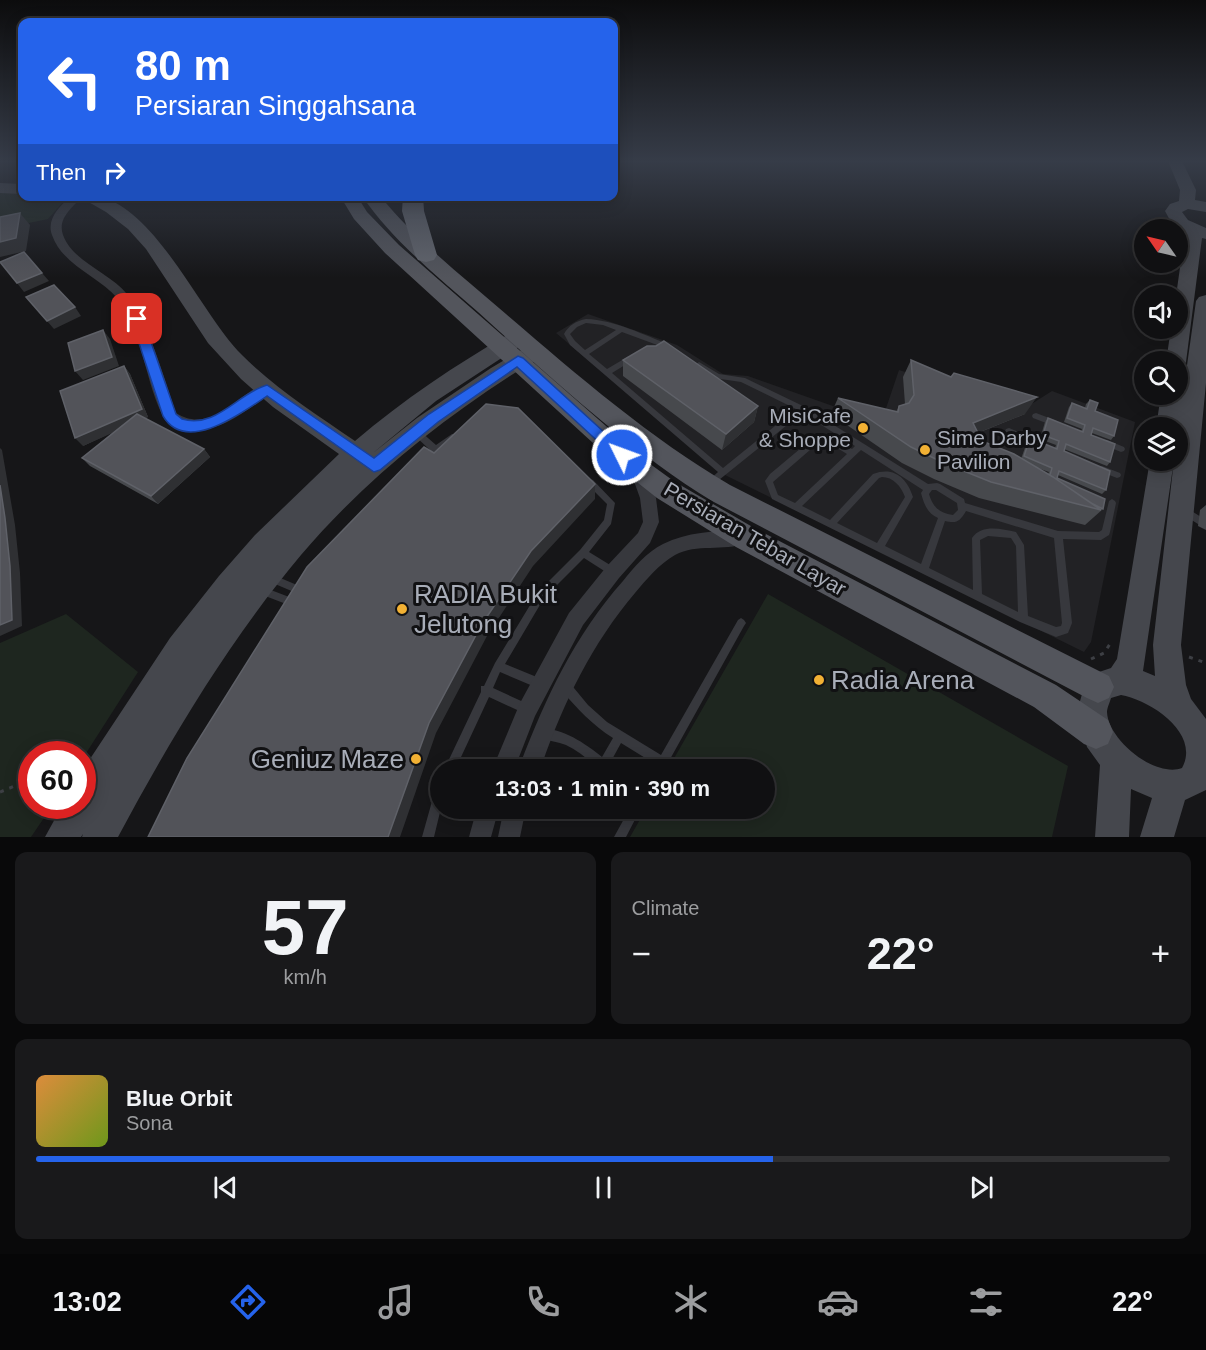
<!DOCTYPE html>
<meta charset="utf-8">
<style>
body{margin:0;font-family:Arial,sans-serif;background:#19191b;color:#f1f3f6;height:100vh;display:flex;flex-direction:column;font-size:22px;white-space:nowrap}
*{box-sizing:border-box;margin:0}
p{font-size:20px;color:#9c9d9f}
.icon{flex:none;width:33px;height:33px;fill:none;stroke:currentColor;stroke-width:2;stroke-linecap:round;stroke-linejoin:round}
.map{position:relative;height:837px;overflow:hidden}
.drawer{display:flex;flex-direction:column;gap:15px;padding:15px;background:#09090a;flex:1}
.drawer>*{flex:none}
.hud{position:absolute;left:18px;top:18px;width:600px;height:183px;border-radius:12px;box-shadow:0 3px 15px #0003,0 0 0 2px #303032;background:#2563eb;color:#fff;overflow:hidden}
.needle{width:39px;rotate:304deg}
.buttons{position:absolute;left:1134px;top:219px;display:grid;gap:12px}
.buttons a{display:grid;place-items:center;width:54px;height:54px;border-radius:50%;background:#101012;box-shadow:0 3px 15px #0003,0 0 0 2px #303032;font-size:30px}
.speed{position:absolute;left:18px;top:741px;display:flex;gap:12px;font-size:30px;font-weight:700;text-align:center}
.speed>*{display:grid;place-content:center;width:78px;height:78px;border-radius:50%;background:#101012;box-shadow:0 3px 15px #0003,0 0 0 2px #303032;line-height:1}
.speed .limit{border:9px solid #d22;background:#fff;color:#111}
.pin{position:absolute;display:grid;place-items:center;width:51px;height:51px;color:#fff;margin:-26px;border-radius:12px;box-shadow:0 3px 9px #0006}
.me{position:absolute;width:66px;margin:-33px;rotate:312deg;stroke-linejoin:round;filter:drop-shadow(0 0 4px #0008)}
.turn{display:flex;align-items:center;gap:21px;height:126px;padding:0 18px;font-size:27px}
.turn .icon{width:78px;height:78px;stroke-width:2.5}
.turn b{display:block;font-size:42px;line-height:51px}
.then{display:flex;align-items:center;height:57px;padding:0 18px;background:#0003;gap:12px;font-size:22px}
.big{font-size:45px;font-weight:600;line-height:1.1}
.drawer .card{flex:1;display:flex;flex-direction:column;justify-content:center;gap:9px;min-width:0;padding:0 21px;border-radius:12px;background:#19191b}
.drawer .dial{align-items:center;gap:0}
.dial b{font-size:78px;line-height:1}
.song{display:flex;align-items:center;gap:18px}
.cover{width:72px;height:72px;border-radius:9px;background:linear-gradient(135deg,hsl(30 70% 55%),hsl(80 70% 35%))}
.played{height:6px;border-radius:3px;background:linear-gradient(90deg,#2563eb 65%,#303032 65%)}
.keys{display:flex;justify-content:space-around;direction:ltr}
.heat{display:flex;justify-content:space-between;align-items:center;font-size:33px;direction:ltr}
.drawer .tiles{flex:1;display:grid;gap:15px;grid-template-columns:1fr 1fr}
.card:last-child{grid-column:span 2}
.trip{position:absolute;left:430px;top:759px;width:345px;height:60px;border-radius:30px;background:#101012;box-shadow:0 3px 15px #0003,0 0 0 2px #303032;font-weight:600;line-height:60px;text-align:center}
.tab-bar{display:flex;height:96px;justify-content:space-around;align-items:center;background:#060607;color:#9c9d9f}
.tab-bar .icon{width:42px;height:42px}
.tab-bar .selected{color:#2563eb}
.tab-bar b{font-size:27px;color:#f1f3f6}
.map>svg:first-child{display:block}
</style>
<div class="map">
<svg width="1206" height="837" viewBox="0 0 1206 837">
<rect width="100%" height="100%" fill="#161618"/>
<!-- built -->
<path fill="#222225" d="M588 314 677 345 723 374 748 376 881 423 899 370 1022 410 1052 391 1135 422 1091 642 1084 652 725 475 556 333Z"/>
<!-- green -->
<path fill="#1e261f" d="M0 191 22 193V196L60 197 64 201 48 219 0 229Z
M768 594 1068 766 1052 837H630L646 809 765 808V770L668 769Z
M66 614 138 672 83 758 82 754H32V806H52L31 837H0V643Z"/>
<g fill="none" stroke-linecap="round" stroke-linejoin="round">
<!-- path -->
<path stroke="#3d3f44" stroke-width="3" stroke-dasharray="4 6" stroke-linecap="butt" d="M1189 657 1206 663
M1091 659 1104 653 1112 641
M0 792 32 779"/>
<!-- lane -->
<path fill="#37383d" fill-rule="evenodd" d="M586 319C615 320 644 335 670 345L671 347 668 349 622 332 589 354 607 369 629 356H633L634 358 633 360 612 373 723 468 796 409 741 382 714 378 697 367 695 365 699 362 719 374 745 378 805 407 928 484 937 483 940 484 964 499 965 503 1058 531 1099 532 1102 530 1109 501 1112 499 1115 501 1116 503 1110 532 1109 535 1101 540 1063 539 1072 623 1068 633 1056 637 1020 622 772 499 765 481 770 474 813 438 816 437 833 438 852 449 855 446 802 413 714 484 711 485 708 484 707 482 718 472 570 345 564 334C569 325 576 321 586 319ZM586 323 603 325 616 330 585 350 575 341 570 334 577 327ZM818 443H829L847 454 795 503 778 495 773 482ZM861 450 923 490 921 493C924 504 927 513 938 518L921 564 885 546 913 497C907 478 894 466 873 474L830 520 802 506ZM882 477C893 477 901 486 905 497L877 543 837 523 879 478ZM932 490H936L957 503 958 510 953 515C939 513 933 507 929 494ZM966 511 1054 538 1062 623 1061 626 1056 627 1028 616 1024 545 1016 532C1001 529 982 524 972 538L973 590 929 568 945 521C957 524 960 521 966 511ZM988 536 1011 538 1016 546 1018 612 982 594 980 540Z
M1036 413 1057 421 1058 423 1057 425 1054 426 1033 418 1032 416 1033 414Z
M1009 428 1041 441 1042 443 1041 445 1038 446 1006 433 1005 431 1006 429Z
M417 430 420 431 436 445 452 434H458L459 436 458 438 426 460 423 459 422 457 430 450 414 435 413 433 414 431Z
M1107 440 1124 447 1125 449 1124 451 1121 452 1104 445 1103 443 1104 441Z
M1102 466 1120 473 1121 475 1120 477 1117 478 1099 471 1098 469 1099 467Z
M590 479 593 480 615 503 611 524 589 552 615 568 616 571 615 574 612 575 609 574 584 558 544 598 505 664 544 680 545 684 544 688 540 689 500 672 493 688 530 705 531 709 530 713 526 714 489 697 455 770H444L481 692V686H484L495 663 538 592 580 550 604 520 607 504 587 484 586 482 587 480Z
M1185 507 1206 520V529L1182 514 1181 511 1182 508Z
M271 574 304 588 306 591 304 594 301 595 268 581 267 578 268 575Z
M263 587 297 600 299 603 297 606 294 607 260 594 258 591 260 588Z
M741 618 744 620 746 623 744 626 664 770H653L655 764 621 743 609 765 612 770H599C589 760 579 751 566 745 558 742 549 741 541 738L540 734 541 730C559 725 589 746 602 757L613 738C592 725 577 708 561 690L560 686 561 682 565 681 569 682 588 705 607 722 661 755 738 620Z
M441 782V808L434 837H422L436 787 437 783Z
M630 808H641L626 837H614Z"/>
<!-- street -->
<path fill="#37383d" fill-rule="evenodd" d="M71 196H83C73 207 57 218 63 235 73 262 109 272 127 294 147 318 165 381 176 413 217 439 247 378 272 385L274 389 272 393C239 415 204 447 165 420 145 384 143 331 118 299 99 276 63 266 52 235 46 219 60 206 71 196Z
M638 463 644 465 656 498 659 522 650 543 619 578 583 625 535 716 514 770H492L520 703 569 613 607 566 638 533 643 522 640 498 630 470 632 465Z
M740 530 746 533 749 538 746 543C723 552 697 543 675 555 659 564 646 580 635 593 591 645 562 705 540 770H518C544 701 574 636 623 581 634 567 647 552 663 544 687 532 714 531 740 530Z
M477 808H499L491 837H469Z
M504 808H526L520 837H498Z"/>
<!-- secondary -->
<path fill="#45474d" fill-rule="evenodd" d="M1168 161H1182L1196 190 1195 200 1206 202V212L1188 209 1182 212 1188 220 1206 228V239L1202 238 1186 362 1183 367 1178 369V362H1166L1171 328H1178L1176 296 1185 232 1172 224 1165 211 1170 204 1179 201 1180 190Z
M0 183 22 184V194L0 193Z
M78 196C85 196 94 195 101 197 158 212 201 314 242 355 276 389 316 414 355 441 404 399 457 364 512 332L519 330 526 332 529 337 526 342 436 401 373 453 417 418 491 368 528 346 535 344 542 346 545 351 542 356C453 410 369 475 301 555 229 641 171 738 118 837H82L83 834 81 837H45L62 806H82V771L170 638 219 576 255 535 339 454 273 407 241 379 208 343 146 249 128 229 106 212Z
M1206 295V383L1181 645 1186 685 1191 699 1206 719V790L1185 800 1174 837H1140L1152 798 1131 789 1129 837H1095L1100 765 1087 747 1077 712 1087 676 1111 668 1117 659 1150 460H1174L1143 671 1155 676 1153 645 1174 460H1178V429L1156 428 1161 394H1178V388L1183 394 1196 301 1199 297ZM1121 695C1150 700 1201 733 1182 768 1155 778 1108 740 1107 712 1107 708 1110 702 1111 698Z"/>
<!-- primary -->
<path fill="#53555c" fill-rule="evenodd" d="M340 196H357L367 212 399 245 646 461 675 482 756 529 1056 685 1108 720 1113 732 1108 744 1096 749 1084 744 1034 707 736 547 657 498 628 475 385 253 354 219Z
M362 196H380C417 241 462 276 506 314 577 375 650 438 730 485L1109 676 1114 687 1109 698 1098 703 1087 698 712 501C628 449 551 378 478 312 437 276 393 241 362 196Z"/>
<!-- highway -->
<path fill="#63666e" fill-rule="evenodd" d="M403 196H423L424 211 437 255 434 260 426 262 418 260 415 255 402 211Z"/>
</g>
<!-- wall -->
<path fill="#47494d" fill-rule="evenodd" d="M623 360 758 406 754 422 722 450 623 376Z
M911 360 1025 414 978 433 982 441 1021 459 1027 442 1030 438 1055 448 1056 445 1040 439 1045 422 1048 418 1081 432 1082 429 1064 422 1069 407 1072 403 1085 408 1086 404 1090 400 1095 411 1114 436 1111 440 1092 433 1091 435 1110 462 1107 466 1064 449V451L1106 490 1102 494 1058 475 1057 478 1103 509 1085 525 979 498 934 479 902 463 831 414 838 398 896 412 899 406 905 404 903 377ZM1035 467 1049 472 1048 474Z
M124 366 130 374 148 417 145 418 204 449 210 457 158 504 90 466 82 458 115 431 83 446Z
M1206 505V530L1198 526 1200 510Z"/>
<!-- shaded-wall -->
<path fill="#2f3033" d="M20 213 30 225 26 251 0 257V242Z
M42 273 49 281 24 292 17 283Z
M75 307 81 316 54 329 47 321Z
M103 330 110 339 119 366 83 380 75 371Z
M124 366 130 374 148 417 83 446 75 438Z
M1037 397 1025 414 962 439 973 423Z
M758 406 754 422 722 450 726 434Z
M0 448 2 450 15 525 20 573 22 626 0 636Z
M204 449 210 457 158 504 151 496Z
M595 484V499L533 566 487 636 436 733 400 837H388L429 723 482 624 531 551Z"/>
<!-- building -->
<path fill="#525359" stroke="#5f6168" stroke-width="1.5" d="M20 213 16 238 0 242V217Z
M24 252 42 273 17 283 0 262Z
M54 285 75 307 47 321 26 297Z
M103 330 112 357 75 371 68 343Z
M664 341 758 406 726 434 623 360 647 346H656Z
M911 360 951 377 954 373 1037 397 973 423 982 441 1014 454 1053 477 1101 510 991 482 944 463 911 447 838 398 898 412 899 406 909 403 914 395Z
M124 366 142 409 75 438 60 391Z
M1090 400 1098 403 1095 411 1118 420 1114 436 1093 428 1091 435 1115 444 1110 462 1066 444 1064 451 1110 471 1106 490 1059 471 1057 478 1105 499 1103 509 1093 504 1050 475 1052 468 1024 456 1030 438 1057 449 1059 441 1043 435 1048 418 1083 432 1085 425 1067 418 1072 403 1087 409Z
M486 404 518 408 595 484 531 551 482 624 429 723 388 837H148L187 758 307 567 424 447 434 453Z
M137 414 204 449 151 496 82 458Z
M0 485 5 518 10 566 12 620 0 625Z"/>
<!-- sky -->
<linearGradient id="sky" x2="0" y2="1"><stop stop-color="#0c0c0d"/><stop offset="0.58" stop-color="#363c48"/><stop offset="1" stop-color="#363c48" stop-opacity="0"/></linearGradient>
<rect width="1206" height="278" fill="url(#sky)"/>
<!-- route -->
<path fill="#2563eb" stroke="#184099" stroke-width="1.5" d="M137 315 143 319 176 414 182 419C216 429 238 393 267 385L374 458 429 414 518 356 523 358 629 455 627 459H617L517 367 438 422 380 470 374 472 267 396C243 412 186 455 163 416L131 319Z"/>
<!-- markers -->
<g fill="#f2b134" stroke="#111113" stroke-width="2">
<circle cx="863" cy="428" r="6"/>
<circle cx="925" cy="450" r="6"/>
<circle cx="402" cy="609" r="6"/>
<circle cx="819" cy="680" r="6"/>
<circle cx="416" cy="759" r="6"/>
</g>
<g text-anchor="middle" stroke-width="6" stroke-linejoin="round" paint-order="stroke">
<!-- poi labels -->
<g font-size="21" fill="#a8adb8" stroke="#111113" text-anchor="end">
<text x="851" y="423">MisiCafe<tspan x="851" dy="24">&amp; Shoppe</tspan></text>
<text x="937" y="445" text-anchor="start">Sime Darby<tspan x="937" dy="24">Pavilion</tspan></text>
</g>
<!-- street labels -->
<g font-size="21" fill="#a8adb8" stroke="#111113">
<text transform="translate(755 539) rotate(30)" y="7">Persiaran Tebar Layar</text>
</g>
<!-- near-poi labels -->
<g font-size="26" fill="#a8adb8" stroke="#111113" text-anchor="start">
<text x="414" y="603">RADIA Bukit<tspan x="414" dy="30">Jelutong</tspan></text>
<text x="831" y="689">Radia Arena</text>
<text x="404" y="768" text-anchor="end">Geniuz Maze</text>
</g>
</g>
</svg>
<div class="buttons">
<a><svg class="needle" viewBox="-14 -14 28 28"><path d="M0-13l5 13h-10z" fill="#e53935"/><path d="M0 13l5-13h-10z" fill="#9c9d9f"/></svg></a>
<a><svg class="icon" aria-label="sound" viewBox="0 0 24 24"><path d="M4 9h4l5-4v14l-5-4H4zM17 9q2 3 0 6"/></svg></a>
<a><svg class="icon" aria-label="search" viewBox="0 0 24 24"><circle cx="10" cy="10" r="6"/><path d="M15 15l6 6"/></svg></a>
<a><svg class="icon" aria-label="layers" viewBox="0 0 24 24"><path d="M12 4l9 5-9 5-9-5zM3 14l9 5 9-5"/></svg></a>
</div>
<div class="speed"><div class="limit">60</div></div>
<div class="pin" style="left:137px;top:319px;background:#d93025"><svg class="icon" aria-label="arrive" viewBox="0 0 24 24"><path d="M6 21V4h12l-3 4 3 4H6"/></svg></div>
<svg class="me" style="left:622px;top:455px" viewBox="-20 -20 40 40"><circle r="17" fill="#2563eb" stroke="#fff" stroke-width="3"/><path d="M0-11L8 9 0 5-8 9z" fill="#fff"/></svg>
<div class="trip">13:03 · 1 min · 390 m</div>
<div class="hud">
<div class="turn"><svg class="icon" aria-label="left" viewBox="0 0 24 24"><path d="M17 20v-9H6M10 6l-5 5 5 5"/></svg><div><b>80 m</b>Persiaran Singgahsana</div></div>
<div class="then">Then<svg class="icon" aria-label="right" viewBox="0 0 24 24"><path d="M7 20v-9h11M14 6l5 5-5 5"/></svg></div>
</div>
</div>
<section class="drawer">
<div class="tiles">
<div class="card dial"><b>57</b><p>km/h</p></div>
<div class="card"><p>Climate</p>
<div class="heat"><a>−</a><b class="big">22°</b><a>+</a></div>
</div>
<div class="card">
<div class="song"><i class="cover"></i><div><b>Blue Orbit</b><p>Sona</p></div></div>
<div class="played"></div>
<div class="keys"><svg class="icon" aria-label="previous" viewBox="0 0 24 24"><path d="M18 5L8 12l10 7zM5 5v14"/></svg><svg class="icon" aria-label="pause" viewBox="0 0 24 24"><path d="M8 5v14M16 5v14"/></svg><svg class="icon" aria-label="next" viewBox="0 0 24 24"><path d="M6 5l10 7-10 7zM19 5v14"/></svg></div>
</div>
</div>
</section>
<nav class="tab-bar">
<b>13:02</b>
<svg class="icon selected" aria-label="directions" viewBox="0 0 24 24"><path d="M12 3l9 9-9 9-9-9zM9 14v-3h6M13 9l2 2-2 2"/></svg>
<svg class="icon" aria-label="music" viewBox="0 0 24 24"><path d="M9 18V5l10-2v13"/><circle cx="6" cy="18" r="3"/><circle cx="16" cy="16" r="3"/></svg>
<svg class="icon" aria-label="phone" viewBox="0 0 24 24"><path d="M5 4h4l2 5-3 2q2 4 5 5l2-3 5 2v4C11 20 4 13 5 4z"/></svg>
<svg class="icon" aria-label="climate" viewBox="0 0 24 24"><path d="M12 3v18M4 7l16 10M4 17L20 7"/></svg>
<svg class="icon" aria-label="car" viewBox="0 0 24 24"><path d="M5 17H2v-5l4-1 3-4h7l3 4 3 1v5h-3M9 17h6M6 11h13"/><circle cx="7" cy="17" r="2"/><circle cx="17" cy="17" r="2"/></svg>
<svg class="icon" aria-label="filters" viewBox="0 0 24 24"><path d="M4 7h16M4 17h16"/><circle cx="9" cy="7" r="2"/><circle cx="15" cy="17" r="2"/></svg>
<b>22°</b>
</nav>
